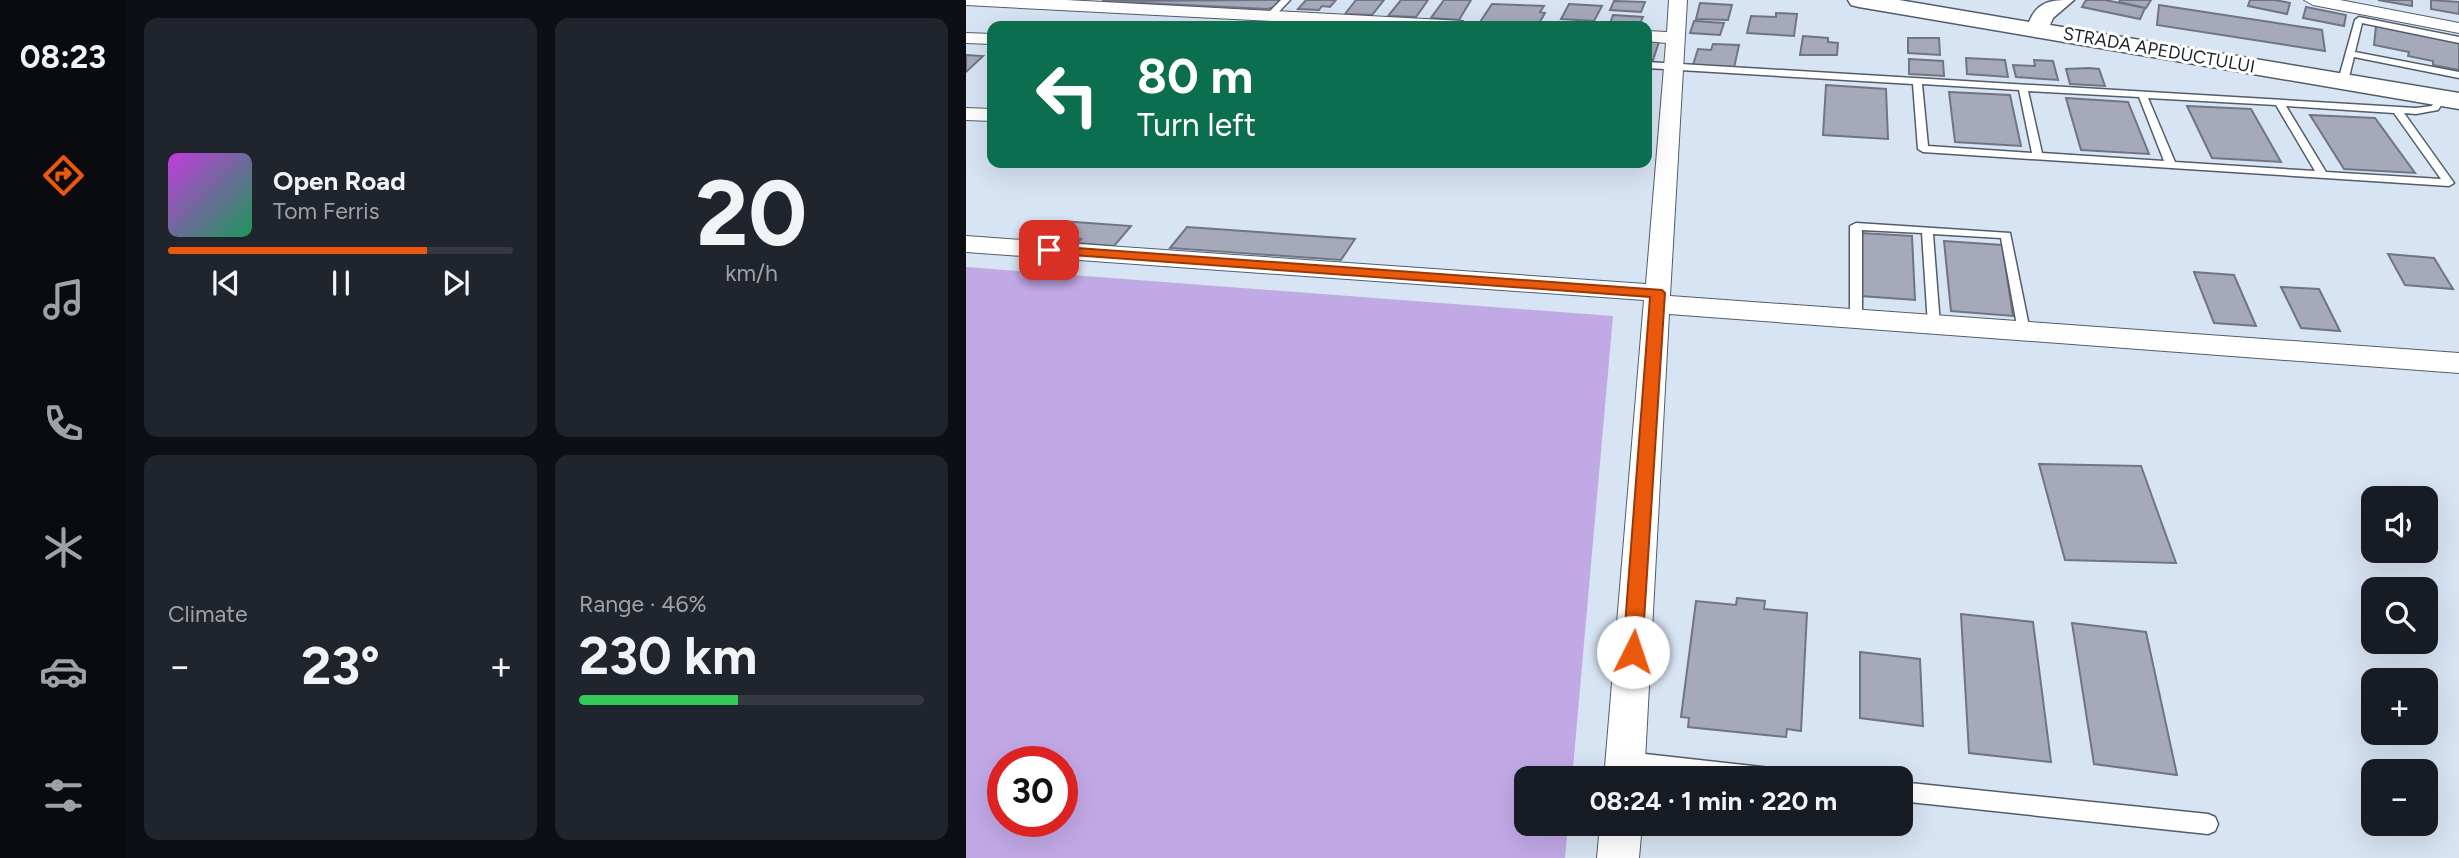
<!DOCTYPE html>
<meta charset="utf-8">
<style>
body{margin:0;font-family:Figtree,sans-serif;background:#20242c;color:#f1f3f6;height:100vh;display:flex;flex-direction:column;font-size:26px;white-space:nowrap}
*{box-sizing:border-box;margin:0}
p{font-size:23px;color:#9ea1a6}
.icon{flex:none;width:38px;height:38px;fill:none;stroke:currentColor;stroke-width:2;stroke-linecap:round;stroke-linejoin:round}
.map{position:relative;flex:1;overflow:hidden}
.sheet{display:flex;flex-direction:column;gap:18px;padding:18px;background:#0d0f14;width:840px}
.sheet>*{flex:none}
.banner{position:absolute;left:21px;top:21px;width:665px;height:147px;border-radius:14px;box-shadow:0 7px 28px #0002;background:#0b6e4f;color:#fff;overflow:hidden}
.controls{position:absolute;left:1395px;top:486px;display:grid;gap:14px}
.controls a{display:grid;place-items:center;width:77px;height:77px;border-radius:14px;background:#171b24;box-shadow:0 7px 28px #0002;font-size:35px}
.speed{position:absolute;left:21px;top:746px;display:flex;gap:14px;font-size:35px;font-weight:700;text-align:center}
.speed>*{display:grid;place-content:center;width:91px;height:91px;border-radius:50%;background:#171b24;box-shadow:0 7px 28px #0002;line-height:1}
.speed .limit{border:10px solid #d22;background:#fff;color:#111}
.pin{position:absolute;display:grid;place-items:center;width:60px;height:60px;color:#fff;margin:-30px;border-radius:14px;box-shadow:0 4px 10px #0006}
.me{position:absolute;width:77px;margin:-38px;rotate:4deg;stroke-linejoin:round;filter:drop-shadow(0 0 5px #0008)}
.turn{display:flex;align-items:center;gap:24px;height:147px;padding:0 35px;font-size:32px}
.turn .icon{width:91px;height:91px;stroke-width:2.5}
.turn b{display:block;font-size:49px;line-height:60px}
.big{font-size:52px;font-weight:700;line-height:1.1}
.sheet .tile{flex:1;display:flex;flex-direction:column;justify-content:center;gap:10px;min-width:0;padding:0 24px;border-radius:14px;background:#20242c}
.sheet .dial{align-items:center;gap:0}
.dial b{font-size:91px;line-height:1}
.song{display:flex;align-items:center;gap:21px}
.cover{width:84px;height:84px;border-radius:10px;background:linear-gradient(135deg,hsl(290 70% 55%),hsl(150 70% 35%))}
.played{height:7px;border-radius:4px;background:linear-gradient(90deg,#ea580c 75%,#363941 75%)}
.keys{display:flex;justify-content:space-around;direction:ltr}
.heat{display:flex;justify-content:space-between;align-items:center;font-size:38px;direction:ltr}
.charge{height:10px;border-radius:5px;background:linear-gradient(90deg,#34c759 46%,#363941 0)}
.sheet .tiles{flex:1;display:grid;gap:18px;grid-template-columns:repeat(2,1fr)}
.trip{position:absolute;left:548px;top:766px;width:399px;height:70px;border-radius:14px;background:#171b24;box-shadow:0 7px 28px #0002;font-weight:700;line-height:70px;text-align:center}
main{display:flex;flex:1;min-height:0}
.tabs{display:flex;flex-direction:column;width:126px;justify-content:space-around;align-items:center;background:#090b0e;color:#9ea1a6}
.tabs .icon{width:49px;height:49px}
.tabs .selected{color:#ea580c}
.tabs b{font-size:32px;color:#f1f3f6}
.map>svg:first-child{display:block}
</style>
<main>
<nav class="tabs">
<b>08:23</b>
<svg class="icon selected" aria-label="directions" viewBox="0 0 24 24"><path d="M12 3l9 9-9 9-9-9zM9 14v-3h6M13 9l2 2-2 2"/></svg>
<svg class="icon" aria-label="music" viewBox="0 0 24 24"><path d="M9 18V5l10-2v13"/><circle cx="6" cy="18" r="3"/><circle cx="16" cy="16" r="3"/></svg>
<svg class="icon" aria-label="phone" viewBox="0 0 24 24"><path d="M5 4h4l2 5-3 2q2 4 5 5l2-3 5 2v4C11 20 4 13 5 4z"/></svg>
<svg class="icon" aria-label="climate" viewBox="0 0 24 24"><path d="M12 3v18M4 7l16 10M4 17L20 7"/></svg>
<svg class="icon" aria-label="car" viewBox="0 0 24 24"><path d="M5 17H2v-5l4-1 3-4h7l3 4 3 1v5h-3M9 17h6M6 11h13"/><circle cx="7" cy="17" r="2"/><circle cx="17" cy="17" r="2"/></svg>
<svg class="icon" aria-label="filters" viewBox="0 0 24 24"><path d="M4 7h16M4 17h16"/><circle cx="9" cy="7" r="2"/><circle cx="15" cy="17" r="2"/></svg>
</nav>
<section class="sheet">
<div class="tiles">
<div class="tile">
<div class="song"><i class="cover"></i><div><b>Open Road</b><p>Tom Ferris</p></div></div>
<div class="played"></div>
<div class="keys"><svg class="icon" aria-label="previous" viewBox="0 0 24 24"><path d="M18 5L8 12l10 7zM5 5v14"/></svg><svg class="icon" aria-label="pause" viewBox="0 0 24 24"><path d="M8 5v14M16 5v14"/></svg><svg class="icon" aria-label="next" viewBox="0 0 24 24"><path d="M6 5l10 7-10 7zM19 5v14"/></svg></div>
</div>
<div class="tile dial"><b>20</b><p>km/h</p></div>
<div class="tile"><p>Climate</p>
<div class="heat"><a>−</a><b class="big">23°</b><a>+</a></div>
</div>
<div class="tile"><p>Range · 46%</p><b class="big">230 km</b><div class="charge"></div></div>
</div>
</section>
<div class="map">
<svg width="1493" height="858" viewBox="0 0 1493 858">
<rect width="100%" height="100%" fill="#d7e4f3"/>
<!-- green -->
<path fill="#c1a9e6" fill-rule="evenodd" d="M0 267 647 316 606 779H560V824H602L599 858H0ZM37 761H96V821H37Z"/>
<!-- building -->
<path fill="#a6a9ba" stroke="#717483" stroke-width="2" d="M315 0 309 7 301 9 136 1Z
M340 0H370L364 7 356 6 353 10 332 9Z
M390 0H418L406 15 379 14Z
M435 0H462L450 17 422 16Z
M478 0H505L493 20 465 18Z
M1120 0H1139L1179 8 1174 19 1116 7Z
M1154 0H1185L1180 8 1153 2Z
M1284 0H1309L1324 3 1321 14 1282 6Z
M1412 0H1446V6Z
M1465 0 1493 2V14L1465 9Z
M648 1 679 2 675 12 644 10Z
M734 3 766 5 762 20 730 19Z
M526 4 578 6 574 12 579 13 572 25 514 22Z
M603 4 636 6 628 21 595 19Z
M1193 5 1356 30 1359 51 1191 25Z
M1340 7 1380 15 1378 26 1337 18Z
M810 13 831 14 828 36 781 33 785 16 810 17Z
M647 15 677 17 673 26H643Z
M728 21 758 23 754 35 724 33Z
M1410 26 1493 42V70L1467 65V61L1442 56 1443 52 1408 45Z
M837 36 862 38V42L872 43 871 55H834Z
M942 38H973L974 55 942 53Z
M681 41 693 42 686 63 681 62Z
M747 44 773 45 768 68 727 65 732 49 745 50Z
M0 55 17 56 0 72Z
M1000 58 1039 60 1042 77 1001 74Z
M943 59 977 61 978 76 943 74Z
M1068 60 1087 61 1092 80 1050 77 1047 65 1069 66Z
M1123 68 1133 69 1139 86 1104 84 1100 69Z
M860 85 920 89 922 139 857 135Z
M983 92 1044 95 1055 146 989 142Z
M1100 98 1162 102 1183 154 1115 150Z
M1221 106 1285 109 1315 162 1246 158Z
M1344 115 1409 118 1449 173 1378 169Z
M95 221 165 226 148 246 111 243 115 239 80 236Z
M221 227 389 239 375 260 204 248Z
M895 233 946 236 949 300 895 296Z
M978 241 1036 245 1047 316 985 311Z
M1422 254 1468 258 1487 289 1439 285Z
M1228 272 1268 275 1290 326 1248 323Z
M1315 287 1353 289 1374 331 1335 328Z
M1073 464 1175 466 1210 563 1099 560Z
M771 598 799 601 798 609 841 613 835 731 821 729 820 737 722 727 723 718 715 717 730 601 770 605Z
M995 614 1067 622 1085 762 1003 753Z
M1106 623 1180 632 1211 775 1128 764Z
M894 652 954 659 957 726 894 718Z"/>
<g fill="none" stroke-linecap="round" stroke-linejoin="round">
<!-- lane casing -->
<g stroke="#525d69" stroke-width="3">
<path id="lane" d="M315 0H324L307 18H301V14Z
M1393 17 1493 37V43L1396 23 1389 52 1493 72V78L1388 57 1382 81 1374 83 1372 81 1389 20Z
M681 62 1450 108 1466 106 1472 96 1475 95 1480 98 1472 110 1450 114 1438 113 1488 183 1483 186 957 152 952 149 947 84 681 68ZM956 84 1053 90 1066 153 962 146ZM1062 91 1173 97 1198 161 1076 153ZM1182 98 1310 105 1349 171 1209 162ZM1320 106 1428 113 1475 179 1360 172Z
M890 223 1044 233 1064 331 1062 334H1054L1052 331 1035 238 967 234 974 325 968 329 962 325 956 233 896 230V318L890 322 886 321 884 318V226Z
M661 752 823 770 830 772 832 779H737L661 770 654 768 652 761 654 754Z
M934 782 1242 814 1249 817 1252 824 1249 831 1242 834 934 801Z"/>
</g>
<!-- street casing -->
<g stroke="#525d69" stroke-width="2">
<path id="street" d="M0 0H100L497 21 506 26H400L0 5Z
M703 0H721L704 296 1493 353V373L703 314 678 779H638L678 300 0 252V236L680 284 700 43 681 41V31L701 32Z
M1338 0H1374L1493 23V33L1347 5Z
M0 33 26 34V44L0 43Z
M0 108 26 109V121L0 120Z
M634 824H676L673 858H631Z"/>
</g>
<!-- secondary casing -->
<g stroke="#525d69" stroke-width="3">
<path id="secondary" d="M882 0H933L1063 22C1072 0 1087 0 1108 0L1087 18 1084 25 1493 93V109L893 7 885 5Z"/>
</g>
<!-- lane -->
<use href="#lane" fill="#fff" fill-rule="evenodd"/>
<!-- street -->
<use href="#street" fill="#fff" fill-rule="evenodd"/>
<!-- secondary -->
<use href="#secondary" fill="#fff" fill-rule="evenodd"/>
</g>
<!-- route -->
<path fill="#ea580c" stroke="#983908" stroke-width="2" d="M83 246 696 290 699 293 676 652 673 658 667 661 660 658 657 652 684 297 78 253 76 250Z"/>
<g text-anchor="middle" stroke-width="6" stroke-linejoin="round" paint-order="stroke">
<!-- far-street labels -->
<g font-size="18" fill="#1d2227" stroke="#fff">
<text transform="translate(1193 50) rotate(10)" y="6">STRADA APEDUCTULUI</text>
</g>
</g>
</svg>
<div class="controls">
<a><svg class="icon" aria-label="sound" viewBox="0 0 24 24"><path d="M4 9h4l5-4v14l-5-4H4zM17 9q2 3 0 6"/></svg></a>
<a><svg class="icon" aria-label="search" viewBox="0 0 24 24"><circle cx="10" cy="10" r="6"/><path d="M15 15l6 6"/></svg></a>
<a>+</a>
<a>−</a>
</div>
<div class="speed"><div class="limit">30</div></div>
<div class="pin" style="left:83px;top:250px;background:#d93025"><svg class="icon" aria-label="arrive" viewBox="0 0 24 24"><path d="M6 21V4h12l-3 4 3 4H6"/></svg></div>
<svg class="me" style="left:667px;top:652px" viewBox="-20 -20 40 40"><circle r="19" fill="#fff"/><path d="M0-13L10 11 0 6-10 11z" fill="#ea580c"/></svg>
<div class="trip">08:24 · 1 min · 220 m</div>
<div class="banner">
<div class="turn"><svg class="icon" aria-label="left" viewBox="0 0 24 24"><path d="M17 20v-9H6M10 6l-5 5 5 5"/></svg><div><b>80 m</b>Turn left</div></div>
</div>
</div>
</main>
